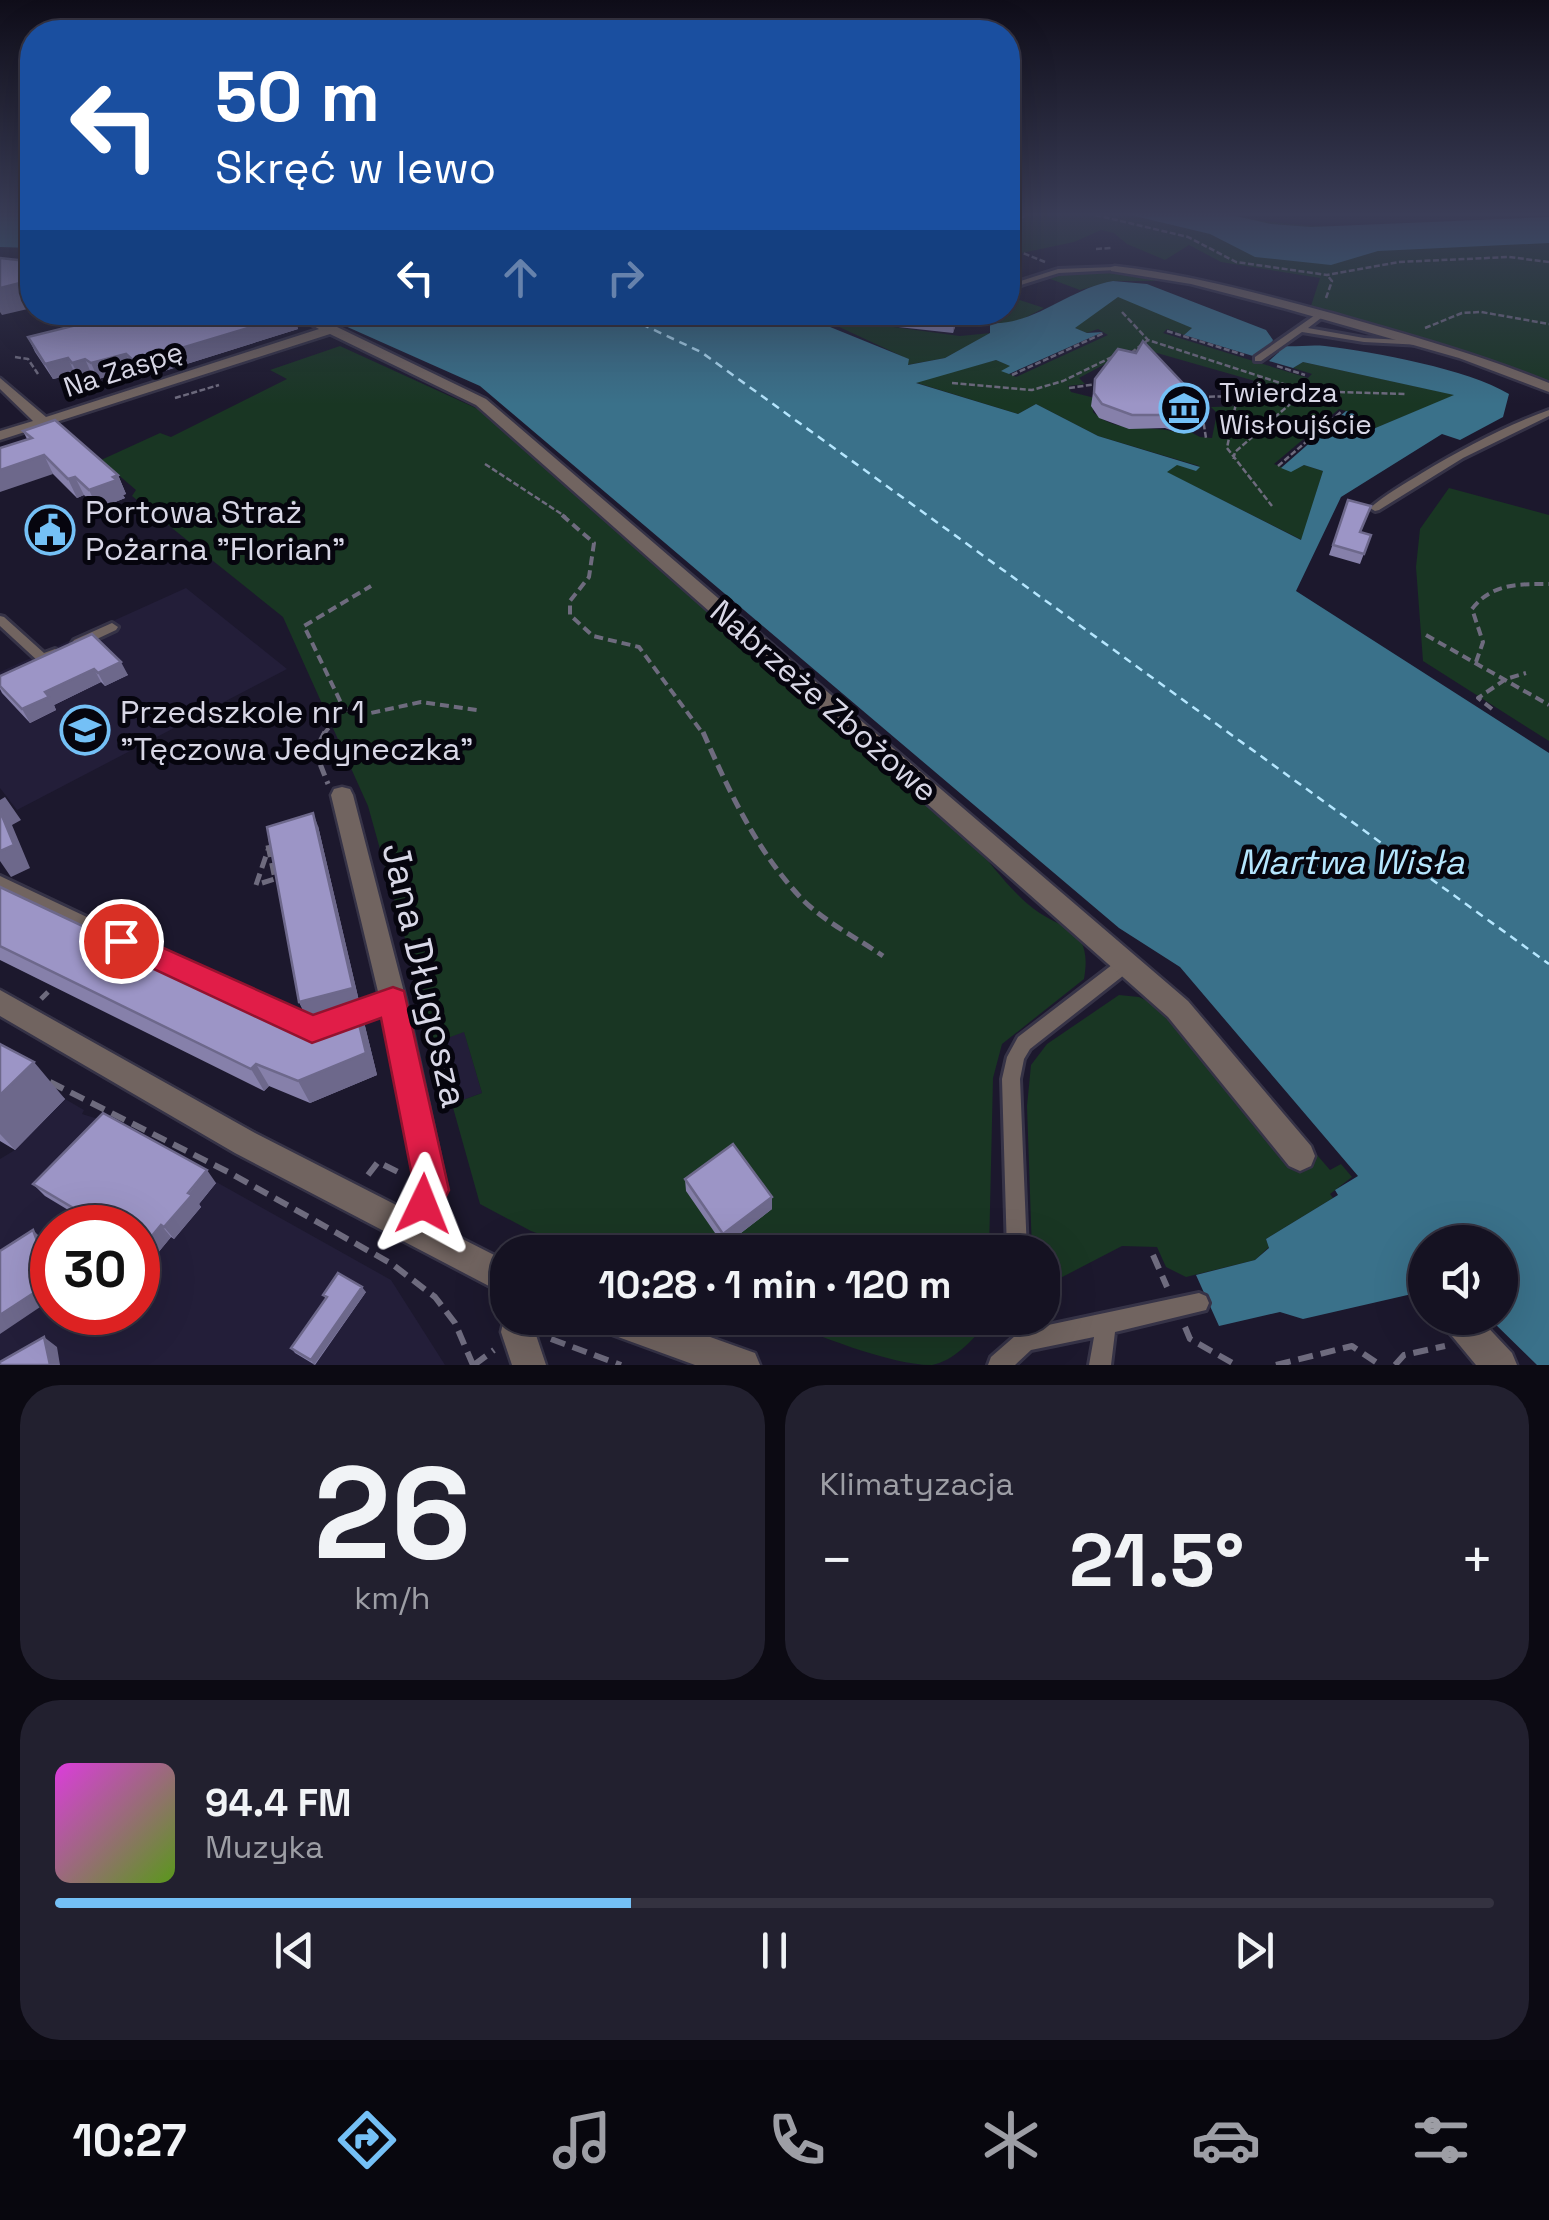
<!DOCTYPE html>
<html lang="pl">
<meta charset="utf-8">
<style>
body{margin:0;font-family:"Space Grotesk",sans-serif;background:#22202f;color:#f1f3f6;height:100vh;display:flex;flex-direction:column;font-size:38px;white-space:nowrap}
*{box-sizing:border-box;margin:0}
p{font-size:32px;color:#9d9ea5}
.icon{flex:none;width:55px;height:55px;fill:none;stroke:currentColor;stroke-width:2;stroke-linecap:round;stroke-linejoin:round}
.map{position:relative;height:1365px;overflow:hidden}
.details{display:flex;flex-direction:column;gap:20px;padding:20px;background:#0c0a13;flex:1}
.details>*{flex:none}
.hud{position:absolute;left:20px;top:20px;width:1000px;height:305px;border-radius:40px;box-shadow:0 10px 40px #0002,0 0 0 2px #343240;background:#1a4fa0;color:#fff;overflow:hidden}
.controls{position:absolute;left:1408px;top:1225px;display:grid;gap:20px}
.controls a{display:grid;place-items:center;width:110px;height:110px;border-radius:50%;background:#151222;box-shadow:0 10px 40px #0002,0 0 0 2px #343240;font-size:50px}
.speed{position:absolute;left:30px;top:1205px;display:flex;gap:20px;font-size:50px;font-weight:700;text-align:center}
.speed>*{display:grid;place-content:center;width:130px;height:130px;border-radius:50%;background:#151222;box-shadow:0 10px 40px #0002,0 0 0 2px #343240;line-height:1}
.speed .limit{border:15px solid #d22;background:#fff;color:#111}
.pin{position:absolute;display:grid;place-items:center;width:85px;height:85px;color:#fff;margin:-42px;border:5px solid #fff;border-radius:50%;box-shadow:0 2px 10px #0007}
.me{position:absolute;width:110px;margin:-55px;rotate:2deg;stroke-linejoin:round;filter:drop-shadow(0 0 8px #0008)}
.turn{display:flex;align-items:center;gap:35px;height:210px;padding:0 30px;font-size:45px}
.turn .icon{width:130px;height:130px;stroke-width:2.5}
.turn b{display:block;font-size:70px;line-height:85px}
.lanes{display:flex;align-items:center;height:95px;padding:0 30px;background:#0003;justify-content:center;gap:50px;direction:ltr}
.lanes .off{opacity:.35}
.big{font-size:75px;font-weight:700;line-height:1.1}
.details .card{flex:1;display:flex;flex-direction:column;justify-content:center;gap:15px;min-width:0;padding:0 35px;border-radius:40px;background:#22202f}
.details .dial{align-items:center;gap:0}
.dial b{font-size:130px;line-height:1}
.song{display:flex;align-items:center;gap:30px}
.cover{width:120px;height:120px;border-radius:15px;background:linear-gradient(135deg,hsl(300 70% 55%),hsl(90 70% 35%))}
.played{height:10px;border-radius:5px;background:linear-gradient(90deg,#74c0f6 40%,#343240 40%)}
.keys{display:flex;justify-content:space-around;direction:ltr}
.heat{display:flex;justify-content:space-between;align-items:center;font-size:55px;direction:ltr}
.details .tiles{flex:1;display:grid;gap:20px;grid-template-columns:1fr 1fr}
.card:last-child{grid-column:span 2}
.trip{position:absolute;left:490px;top:1235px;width:570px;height:100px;border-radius:40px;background:#151222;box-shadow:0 10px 40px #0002,0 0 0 2px #343240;font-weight:700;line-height:100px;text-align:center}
.tabs{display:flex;height:160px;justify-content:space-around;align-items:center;background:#08070e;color:#9d9ea5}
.tabs .icon{width:70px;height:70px}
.tabs .selected{color:#74c0f6}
.tabs b{font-size:45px;color:#f1f3f6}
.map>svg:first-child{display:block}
</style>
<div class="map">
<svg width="1549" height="1365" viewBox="0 0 1549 1365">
<rect width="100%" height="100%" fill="#1c182d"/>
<!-- built -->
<path fill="#231e39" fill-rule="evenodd" d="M186 588 287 669 17 810 0 788V672Z
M464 1031 482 1093 452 1104 434 1043Z
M65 1099 84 1110 82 1114 111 1123 391 1280 445 1365H0V1159L15 1150ZM52 1228H138V1312H52Z"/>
<!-- green -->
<path fill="#193623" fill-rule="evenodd" d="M1010 213H1146L1305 237 1222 213C1328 238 1441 222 1549 217V382L1471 354 1310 309 1320 278 1221 262 1189 245 1165 260 1127 244 1114 233 1101 230 1074 242 1008 256Z
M1098 270 1158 275 1157 281H1113L1080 290 1045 277Z
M1008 296 1044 308 1011 325 970 318V313L1008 312Z
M1118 296 1193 328 1184 335 1167 329 1163 333 1308 378 1312 374 1293 368 1303 362 1456 395 1373 429 1349 422 1356 414 1339 409 1274 464 1291 471 1304 465 1323 471 1302 540 1166 472 1177 464 1196 471 1199 466 1098 436 1036 404 1018 414 914 382 996 360 1011 366 1003 371 1016 377 1108 335 1098 329 1087 333 1074 328ZM1131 350 1150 351 1255 381 1259 383 1255 398 1243 406 1211 407 1217 413 1212 438 1200 437 1185 429 1179 433C1150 423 1119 436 1093 412L1095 398 1071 392 1068 386 1085 384 1079 378Z
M807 312 893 313 886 326 960 336 991 333 945 358 907 365 908 359Z
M340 346 478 409 973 844C992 864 1011 892 1034 909 1064 931 1093 928 1084 979L1002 1044 993 1078 989 1252H590L531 1231 480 1204 452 1104 482 1093 464 1032 434 1043 368 806 283 617 132 496 136 490 101 460 160 433 171 437 287 379 270 370Z
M1449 488 1549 515V741L1423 661 1416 567 1420 529Z
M1119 995 1139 997 1158 1006 1311 1148 1330 1170 1341 1164 1352 1177 1330 1194 1333 1198 1266 1239 1269 1247 1255 1260 1186 1277 1166 1267 1157 1247 1122 1246 1043 1287 1042 1252H1032L1027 1106 1031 1065 1047 1044Z
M771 1318H987V1324C972 1340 954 1361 932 1365 887 1365 815 1333 771 1318Z"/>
<!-- water -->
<path fill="#3a718a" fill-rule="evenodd" d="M0 213H32V248L0 247Z
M1122 213H1222L1271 224 1311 227 1549 217V243L1378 251 1331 265 1255 257 1210 234Z
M1113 281 1147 284 1266 330 1273 340 1271 344C1288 349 1306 344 1325 346 1374 352 1468 369 1509 394L1503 417 1460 440 1442 434 1341 497 1296 591 1549 753V1365H1537L1489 1318H1500V1242H1425V1291L1303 1319 1280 1312 1219 1326 1196 1275 1255 1260 1269 1248 1266 1239 1338 1195 1335 1190 1358 1176 1180 967 1119 928 480 386 316 313H803V316L909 359 908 365 945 358 990 333V323C1034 326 1070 288 1113 281ZM1118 297 1192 328 1184 335 1253 356 1264 348 1279 352 1269 361 1293 368 1303 362 1454 395 1373 429 1350 422 1356 414 1346 411 1281 468 1291 472 1304 465 1323 471 1301 540 1167 472 1177 465 1196 471 1200 467 1098 436 1036 404 1018 414 916 383 996 360 1010 366 1001 371 1009 374 1103 332 1087 333 1075 328Z"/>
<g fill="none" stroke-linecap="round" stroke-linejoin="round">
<!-- ferry -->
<path stroke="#b5e6fe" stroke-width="2.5" stroke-dasharray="8 6" stroke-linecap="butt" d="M616 312 701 352 1549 964"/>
<!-- lane casing -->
<g stroke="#363347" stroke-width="6">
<path id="lane" d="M1115 267 1117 268V270L1059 273 1008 289V285L1058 269Z
M1318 313 1325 315 1308 328 1364 338 1422 341 1426 343 1422 345 1364 342 1302 332 1261 361H1255V357Z
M1549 410V416L1463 458 1379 510 1375 511 1370 508C1385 495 1404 484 1422 473 1462 449 1505 426 1549 410Z
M0 616 4 617 44 653 55 649 61 653 47 662H39L0 626Z
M112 623 118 627 116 630 82 646 78 647 72 643 74 640Z
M0 876 292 1014 294 1019 292 1024 286 1027 280 1024 0 889Z
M1127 956 1133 958 1135 963 1133 968 1030 1049 1024 1059 1020 1079 1027 1252H1007L1002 1079 1007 1057 1018 1037 1121 958Z
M393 993 399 995 401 1000 399 1005 347 1026 341 1023 339 1018 341 1013Z
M1199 1293 1206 1296 1209 1303 1206 1310 1115 1332 1111 1365H1089L1094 1337 1031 1350 1015 1365H988L991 1357 1015 1336 1011 1318H1031L1034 1328Z"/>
</g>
<!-- street casing -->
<g stroke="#363347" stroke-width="5">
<path id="street" d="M1115 266C1189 274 1260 294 1331 313 1405 334 1478 354 1549 383V392L1459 358 1287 309 1191 284 1111 271V267Z
M289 312H306L486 399 1188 1001 1311 1146 1315 1156 1311 1166 1300 1171 1289 1166 1168 1017 476 405 330 334 0 440V431L33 421 0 389V378L46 417 319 329Z
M342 787 350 789 353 795 406 1000 447 1189 429 1222 508 1262V1296L235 1153 0 1016V990L255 1133 402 1208 416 1186 380 1000 331 795 334 789Z
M507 1306 508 1318H535V1332L546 1365H512L501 1332Z
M594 1318H657L755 1353 760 1365H695L599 1330Z
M1442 1318H1479L1512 1353 1517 1365H1476L1447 1330Z"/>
</g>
<!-- path-far3 -->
<path stroke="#6e6b7e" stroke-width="2.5" stroke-dasharray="6 2.5" stroke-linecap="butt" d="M1087 213 1188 237 1236 262 1327 275 1399 262 1509 257 1549 262
M1008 229 1028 213
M1008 247 1045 262
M1096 249 1111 248
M1326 298 1332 281 1327 275
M1122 312 1148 340
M1425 328 1462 313 1481 312 1549 324
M1167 331 1244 355
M1131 353 1148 340 1305 391 1235 452 1233 461
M15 357 28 359 38 374
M1277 366 1305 375
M1012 375 1104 333
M952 383 1032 390 1063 381 1112 357
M1069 388 1097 384
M1305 391 1407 394
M1192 397 1250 396 1253 390
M1248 397H1281L1275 390 1256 383 1260 377
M175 398 219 385
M1237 398 1227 448 1272 506
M1192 402 1202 413 1206 438
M485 464 566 517
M1278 466 1342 411"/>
<!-- path-far2 -->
<path stroke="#6e6b7e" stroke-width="4" stroke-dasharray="9 5" stroke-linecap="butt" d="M562 515 594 543 589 577 570 601V615L593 636 639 647 704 735
M1426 635 1549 705
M1476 662 1483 642 1472 609C1492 583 1519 584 1549 584
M344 709 366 714 421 702 477 710
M1492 709 1478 698 1506 679 1526 673
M323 735 344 709 304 626 371 586"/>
<!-- path-far1 -->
<path stroke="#6e6b7e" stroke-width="5" stroke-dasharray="12 6" stroke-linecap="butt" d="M325 732 315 751 328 784
M703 732C729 791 756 850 801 898 823 921 857 938 883 956
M262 883 275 879 267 841 271 840
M256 885 269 847
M41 999 48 992"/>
<!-- path -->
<path stroke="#6e6b7e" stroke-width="6" stroke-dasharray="15 8" stroke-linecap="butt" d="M50 1082 230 1173 392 1264 435 1297 455 1323 473 1365
M368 1175 378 1162 400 1173
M1153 1255 1167 1287
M1185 1327 1190 1339 1236 1365
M551 1339 621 1365
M474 1365 494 1350
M1276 1365 1352 1346 1380 1365
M1395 1365 1404 1355 1445 1346"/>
<!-- lane -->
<use href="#lane" fill="#716460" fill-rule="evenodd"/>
<!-- street -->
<use href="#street" fill="#716460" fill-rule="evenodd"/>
</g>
<!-- wall -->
<path fill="#8680aa" d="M59 312H225L243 324 247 322 237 312H292L298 329 142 378 132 370 98 379 92 375 80 379 75 374 53 379 35 352 28 337 75 326Z
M890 312H960L953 333 889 326Z
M1095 379 1193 417 1179 433 1165 428 1129 429 1099 418 1091 406Z
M23 431 118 475 126 494 123 495 125 498 98 509 84 495 77 498 53 474 27 439Z
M1348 500 1360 532 1371 535 1360 564 1329 555Z
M92 634 128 675 105 686 101 682 54 705 56 710 30 723 2 693 0 689V676Z
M318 826 359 1001 355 1002 364 1022 377 1075 310 1103 269 1086 264 1091 0 960V887L271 1015 302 1018 306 1016 299 1002Z
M0 1044 65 1099 15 1150 0 1141Z
M685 1179 772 1209 724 1246 686 1191Z
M216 1183 199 1204 201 1207 174 1239 171 1237 152 1260 138 1251V1228H98L45 1196 33 1184Z
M366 1292 315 1365 295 1353 291 1348 326 1299 323 1295Z"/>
<!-- shaded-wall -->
<path fill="#6d688b" d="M28 281 32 292V308L2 315 0 312V288Z
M956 312H960L953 333 954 317Z
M294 314 298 329 142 378 135 362Z
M126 354 132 370 98 379 91 363Z
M68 358 75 374 53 379 45 364Z
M85 359 92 375 80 379 72 363Z
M1197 404 1193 417 1179 433 1182 419Z
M44 455 53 474 0 492V470Z
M118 475 126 494 123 495 125 498 98 509 89 490Z
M75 477 84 495 77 498 68 479Z
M121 662 128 675 105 686 98 673Z
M94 669 101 682 54 705 56 710 30 723 22 709 45 692Z
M5 797 21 820 12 825 30 868 11 877 0 861V800Z
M313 813 318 826 359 1001 355 1002 364 1022 377 1075 310 1103 298 1081 306 1016 299 1002Z
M34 1062 65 1099 15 1150 0 1134V1095Z
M256 1064 269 1086 264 1091 251 1069Z
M207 1170 216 1183 199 1204 201 1207 174 1239 164 1227Z
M772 1197V1209L724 1246 723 1234Z
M161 1225 171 1237 152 1260 142 1248Z
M33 1230 45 1242 52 1262V1299L0 1334V1315Z
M362 1287 366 1292 314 1365 311 1360Z
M44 1337 57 1347 60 1365H50Z"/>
<!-- building -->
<path fill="#9c95c6" stroke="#6d688b" stroke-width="2.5" d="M0 258 18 260 32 267V292L0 299 26 292 28 281 0 288Z
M71 312H225L243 324 256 318 249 312 294 314 135 362 126 354 91 363 85 359 72 363 68 358 45 364 28 337 85 323Z
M912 312H956L954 317Z
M1143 341 1193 394 1197 404 1182 419 1169 415H1132L1102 404 1094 393 1095 379 1118 349 1136 353Z
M55 420 118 475 113 477 117 480 89 490 75 477 68 479 44 455 0 470V448L32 438 23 431Z
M1348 500 1371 506 1360 532 1371 535 1364 554 1333 545Z
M92 634 121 662 98 673 94 669 45 692 49 697 22 709 0 686V676Z
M0 811 14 845 0 851Z
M313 813 353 988 299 1002 267 827Z
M0 887 271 1015 276 1009 302 1018 353 999 366 1053 298 1081 256 1064 251 1069 0 946Z
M0 1044 34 1062 0 1095Z
M103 1113 207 1170 188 1193 192 1195 164 1227 161 1225 142 1248 138 1246V1228H107L33 1184Z
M733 1144 772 1197 723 1234 685 1179Z
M33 1230 52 1281 0 1315V1251Z
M338 1273 362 1287 311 1360 291 1348 327 1297 323 1295Z
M44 1337 50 1365H0V1362Z"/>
<!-- sky -->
<linearGradient id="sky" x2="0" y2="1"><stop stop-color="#0f0d19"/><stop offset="0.53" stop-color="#3a3d57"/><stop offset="1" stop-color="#3a3d57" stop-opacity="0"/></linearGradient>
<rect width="1549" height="404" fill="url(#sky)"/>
<!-- route -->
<path fill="#e11d48" stroke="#92132f" stroke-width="2.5" d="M121 929 313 1015 393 987 404 991 449 1190 436 1216 423 1221 411 1216 406 1204 414 1186 381 1018 312 1043 111 949 107 941 111 932Z"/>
<!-- icons -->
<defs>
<g id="museum-ring" transform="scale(2.5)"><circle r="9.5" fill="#06050e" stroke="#74c0f6" stroke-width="1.5"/><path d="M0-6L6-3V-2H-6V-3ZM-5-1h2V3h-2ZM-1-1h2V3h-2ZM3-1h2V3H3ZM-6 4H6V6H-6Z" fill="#74c0f6"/></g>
<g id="civic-ring" transform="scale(2.5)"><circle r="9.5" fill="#06050e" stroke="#74c0f6" stroke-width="1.5"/><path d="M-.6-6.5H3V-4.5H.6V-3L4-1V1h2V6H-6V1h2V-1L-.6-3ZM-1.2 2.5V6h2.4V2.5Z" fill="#74c0f6"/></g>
<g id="school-ring" transform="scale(2.5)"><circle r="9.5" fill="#06050e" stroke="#74c0f6" stroke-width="1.5"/><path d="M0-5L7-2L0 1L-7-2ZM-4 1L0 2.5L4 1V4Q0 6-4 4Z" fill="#74c0f6"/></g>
</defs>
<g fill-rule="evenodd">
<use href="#museum-ring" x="1184" y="408"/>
<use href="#civic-ring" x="50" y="530"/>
<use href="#school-ring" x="85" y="730"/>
</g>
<g text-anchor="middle" stroke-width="10" stroke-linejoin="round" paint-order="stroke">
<!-- far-street labels -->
<g font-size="28" fill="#d8d7e6" stroke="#06050e">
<text transform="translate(123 369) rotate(-18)" y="10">Na Zaspę</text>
</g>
<!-- far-poi labels -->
<g font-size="28" fill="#d8d7e6" stroke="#06050e" text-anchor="start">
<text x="1219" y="402">Twierdza<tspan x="1219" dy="32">Wisłoujście</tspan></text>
</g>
<!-- poi labels -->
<g font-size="32" fill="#d8d7e6" stroke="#06050e" text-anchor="start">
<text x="85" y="523">Portowa Straż<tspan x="85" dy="37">Pożarna "Florian"</tspan></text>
<text x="120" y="723">Przedszkole nr 1<tspan x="120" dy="37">"Tęczowa Jedyneczka"</tspan></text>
</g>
<!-- street labels -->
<g font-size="32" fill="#d8d7e6" stroke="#06050e">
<text transform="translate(824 701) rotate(41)" y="11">Nabrzeże Zbożowe</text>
</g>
<!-- water labels -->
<g font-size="35" font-style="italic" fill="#b5e6fe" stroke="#06050e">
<text x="1351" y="874">Martwa Wisła</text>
</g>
<!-- near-street labels -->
<g font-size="38" fill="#d8d7e6" stroke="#06050e">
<text transform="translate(425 975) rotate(77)" y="13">Jana Długosza</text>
</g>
</g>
</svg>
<div class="controls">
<a><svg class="icon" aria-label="sound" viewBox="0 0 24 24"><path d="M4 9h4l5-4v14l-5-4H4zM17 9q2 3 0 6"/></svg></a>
</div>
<div class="speed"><div class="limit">30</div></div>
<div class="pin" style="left:121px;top:941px;background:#d93025"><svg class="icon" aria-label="arrive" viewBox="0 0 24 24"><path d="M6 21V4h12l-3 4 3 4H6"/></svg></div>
<svg class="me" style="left:423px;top:1204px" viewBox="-20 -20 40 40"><path d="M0-17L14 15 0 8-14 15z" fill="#e11d48" stroke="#fff" stroke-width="4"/></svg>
<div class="trip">10:28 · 1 min · 120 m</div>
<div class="hud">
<div class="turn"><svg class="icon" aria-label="left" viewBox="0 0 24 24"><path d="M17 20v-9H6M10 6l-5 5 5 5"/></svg><div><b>50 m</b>Skręć w lewo</div></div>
<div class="lanes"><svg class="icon" aria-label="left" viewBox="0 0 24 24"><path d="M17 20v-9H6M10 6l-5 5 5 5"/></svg><svg class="icon off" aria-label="ahead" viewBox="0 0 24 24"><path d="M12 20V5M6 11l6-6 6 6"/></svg><svg class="icon off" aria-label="right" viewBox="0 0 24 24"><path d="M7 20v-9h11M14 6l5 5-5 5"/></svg></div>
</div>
</div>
<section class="details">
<div class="tiles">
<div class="card dial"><b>26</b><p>km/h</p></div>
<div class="card"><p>Klimatyzacja</p>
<div class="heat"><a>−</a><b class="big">21.5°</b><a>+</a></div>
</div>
<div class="card">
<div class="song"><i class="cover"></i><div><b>94.4 FM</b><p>Muzyka</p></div></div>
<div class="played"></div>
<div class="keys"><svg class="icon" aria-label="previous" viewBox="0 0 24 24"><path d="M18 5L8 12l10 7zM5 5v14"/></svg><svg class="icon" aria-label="pause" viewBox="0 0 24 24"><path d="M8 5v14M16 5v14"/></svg><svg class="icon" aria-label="next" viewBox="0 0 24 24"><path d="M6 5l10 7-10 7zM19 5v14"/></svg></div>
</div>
</div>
</section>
<nav class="tabs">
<b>10:27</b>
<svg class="icon selected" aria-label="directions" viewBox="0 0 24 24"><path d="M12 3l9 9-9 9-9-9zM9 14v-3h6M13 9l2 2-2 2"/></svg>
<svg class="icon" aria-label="music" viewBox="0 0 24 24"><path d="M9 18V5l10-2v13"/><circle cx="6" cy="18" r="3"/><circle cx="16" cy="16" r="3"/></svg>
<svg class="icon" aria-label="phone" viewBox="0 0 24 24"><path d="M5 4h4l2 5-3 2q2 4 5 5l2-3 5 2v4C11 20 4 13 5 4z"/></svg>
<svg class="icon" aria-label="climate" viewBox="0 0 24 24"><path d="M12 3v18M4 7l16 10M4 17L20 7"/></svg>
<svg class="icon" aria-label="car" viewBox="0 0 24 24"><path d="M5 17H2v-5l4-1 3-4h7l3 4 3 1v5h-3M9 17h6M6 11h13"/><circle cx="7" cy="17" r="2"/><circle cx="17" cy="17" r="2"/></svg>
<svg class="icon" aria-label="filters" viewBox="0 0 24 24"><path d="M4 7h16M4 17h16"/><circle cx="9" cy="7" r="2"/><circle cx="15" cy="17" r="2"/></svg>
</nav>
